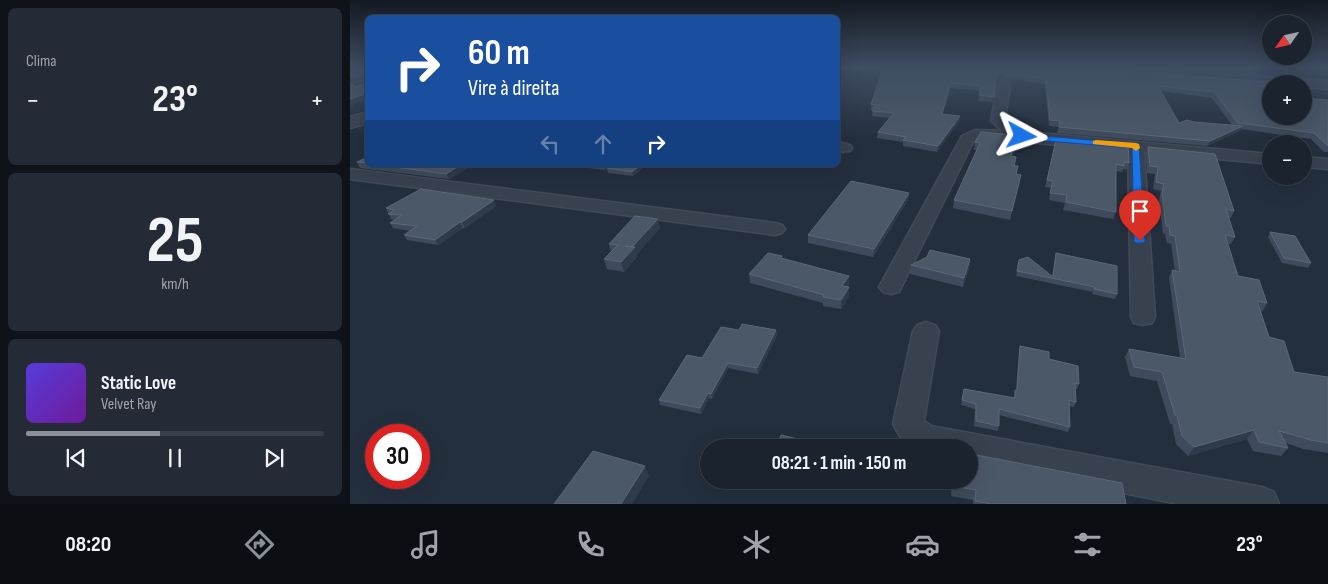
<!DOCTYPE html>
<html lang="pt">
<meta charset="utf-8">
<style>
body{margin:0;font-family:"Sofia Sans Condensed",sans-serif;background:#242b36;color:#f1f3f6;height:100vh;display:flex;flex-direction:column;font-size:19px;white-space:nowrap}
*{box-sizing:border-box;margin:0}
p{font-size:16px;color:#a0a4aa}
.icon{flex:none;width:28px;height:28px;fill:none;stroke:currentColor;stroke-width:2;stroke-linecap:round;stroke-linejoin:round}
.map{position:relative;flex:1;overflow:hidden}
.side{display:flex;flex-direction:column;gap:8px;padding:8px;background:#0f1319;width:350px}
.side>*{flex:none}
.top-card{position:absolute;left:15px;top:15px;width:475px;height:152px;border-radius:8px;box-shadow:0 5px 20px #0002,0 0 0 1px #39404a;background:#1a4fa0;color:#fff;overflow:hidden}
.needle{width:32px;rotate:236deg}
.buttons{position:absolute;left:912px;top:15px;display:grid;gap:10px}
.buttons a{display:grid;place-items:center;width:50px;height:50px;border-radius:50%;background:#1b232e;box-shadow:0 5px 20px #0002,0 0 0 1px #39404a;font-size:25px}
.speed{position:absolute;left:15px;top:424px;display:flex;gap:10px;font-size:25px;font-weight:700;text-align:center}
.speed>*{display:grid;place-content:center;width:65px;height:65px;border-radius:50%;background:#1b232e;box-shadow:0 5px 20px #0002,0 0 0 1px #39404a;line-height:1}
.speed .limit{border:8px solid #d22;background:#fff;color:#111}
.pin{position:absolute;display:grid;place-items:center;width:42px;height:42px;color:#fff;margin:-51px -21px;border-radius:50% 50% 50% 0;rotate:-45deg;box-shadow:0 0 5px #0007}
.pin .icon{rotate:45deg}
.me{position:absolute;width:55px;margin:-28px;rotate:95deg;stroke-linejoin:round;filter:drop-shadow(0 0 4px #0008)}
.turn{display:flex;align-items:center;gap:18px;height:105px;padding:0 20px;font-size:22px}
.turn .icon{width:65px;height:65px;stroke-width:2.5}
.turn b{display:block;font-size:35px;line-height:42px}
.lanes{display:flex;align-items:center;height:48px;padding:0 20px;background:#0003;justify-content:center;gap:25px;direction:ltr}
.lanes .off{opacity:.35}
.big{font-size:38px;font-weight:700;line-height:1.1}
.side .tile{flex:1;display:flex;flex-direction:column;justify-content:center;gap:8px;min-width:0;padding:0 18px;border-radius:8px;background:#242b36}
.side .dial{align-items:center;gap:0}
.dial b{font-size:65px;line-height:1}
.song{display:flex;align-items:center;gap:15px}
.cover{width:60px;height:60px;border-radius:8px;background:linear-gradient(135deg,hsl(250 70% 55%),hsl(280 70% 35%))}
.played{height:5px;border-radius:2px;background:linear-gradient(90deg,#8c9099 45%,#39404a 45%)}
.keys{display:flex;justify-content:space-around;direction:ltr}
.heat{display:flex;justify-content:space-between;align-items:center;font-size:28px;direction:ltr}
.trip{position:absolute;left:350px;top:439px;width:278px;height:50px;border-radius:25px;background:#1b232e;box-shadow:0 5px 20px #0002,0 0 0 1px #39404a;font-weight:700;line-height:50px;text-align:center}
.dock{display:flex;height:80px;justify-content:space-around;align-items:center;background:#0b0e12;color:#a0a4aa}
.dock .icon{width:35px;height:35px}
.dock .on{color:#8c9099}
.dock b{font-size:22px;color:#f1f3f6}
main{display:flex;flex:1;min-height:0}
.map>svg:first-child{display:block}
</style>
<main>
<section class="side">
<div class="tile"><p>Clima</p>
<div class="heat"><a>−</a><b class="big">23°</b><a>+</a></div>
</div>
<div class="tile dial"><b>25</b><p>km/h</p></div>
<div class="tile">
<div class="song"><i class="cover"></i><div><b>Static Love</b><p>Velvet Ray</p></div></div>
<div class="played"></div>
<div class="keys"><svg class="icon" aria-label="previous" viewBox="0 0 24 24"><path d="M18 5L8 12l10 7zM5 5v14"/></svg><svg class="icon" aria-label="pause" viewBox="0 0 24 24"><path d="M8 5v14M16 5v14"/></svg><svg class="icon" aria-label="next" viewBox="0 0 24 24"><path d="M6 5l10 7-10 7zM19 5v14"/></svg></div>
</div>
</section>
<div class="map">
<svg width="978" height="504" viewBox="0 0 978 504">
<rect width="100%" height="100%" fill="#242f3e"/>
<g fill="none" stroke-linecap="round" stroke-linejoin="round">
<!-- minor casing -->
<g stroke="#414a57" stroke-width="3">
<path id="minor" d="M709 67H765L978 81V89L954 87V84L921 85 715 70Z
M18 80V87L8 90 2 86 4 83Z
M654 80 660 84 655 120 659 122 678 126 680 129 677 132 921 154V164L794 152 805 317 802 323 793 325 784 323 781 317 778 151 629 138 623 142 549 292 541 294 533 292 529 287 612 136 625 130 656 131 650 129 641 121 648 84Z
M488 142 500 145 502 148 500 151 488 152Z
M954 157 978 159V169L954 167Z
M0 169 425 223 432 225 435 229 432 233 425 235 0 179Z
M576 322 585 325 589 331 574 421 581 426 912 487 924 492 929 504H828L619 462V448H563L552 440 543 424 563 331 567 325Z"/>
</g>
<!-- tertiary casing -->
<g stroke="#414a57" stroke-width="3">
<path id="tertiary" d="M18 112V123L0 128V117Z"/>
</g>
<!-- minor -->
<use href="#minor" fill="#38414e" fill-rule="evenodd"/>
<!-- tertiary -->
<use href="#tertiary" fill="#38414e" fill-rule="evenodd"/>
</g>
<!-- wall -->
<path fill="#3f4b5c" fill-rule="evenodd" d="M525 67H716L934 83 921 116 978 100V152H974L961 139 891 129 890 131 857 146 707 133 709 127 699 126 695 84 653 78 646 80 643 102 628 101 630 91 600 88 592 114 609 121 587 152 553 146V142L527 138 528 132 539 118 522 116 523 110H521V104L534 69 525 68ZM811 91 862 98 882 125 844 122 829 123Z
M794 67H903L905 70 903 74Z
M663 140 666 141 662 156 665 166H668L666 174 671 175 660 220 603 208 604 200 627 150H624L625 142Z
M706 140 779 163 776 170 773 169 772 172 766 171V212L763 219 713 210 715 203 699 200 701 188 695 187Z
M798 147 884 211 881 218H879L885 237 881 244H878L888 276 917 303 912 312 911 311 919 337 944 372 978 377V453L953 449 936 443 938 448 931 456 903 451 897 439 838 456 826 444 822 424H820L807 381 780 376 775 357 779 349 830 358 819 278 822 270 825 271 821 244 817 243 815 234 813 233 809 200 811 191 803 189 805 174 797 173 796 154Z
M18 157V165H123L99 179 10 168 7 162Z
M214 165H296L283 176 258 173 257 169 255 170Z
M559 193 558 200 523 257 458 243V235Z
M146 206 115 228H113L88 245 57 240 54 235 60 231 43 228 40 223 45 220 41 219 36 208Z
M310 228 287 254V257L274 272 257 269 254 259 261 252 259 244Z
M920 232 961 263 958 268 932 263 918 237Z
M706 253 767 294 765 299 742 294 743 292 666 276 669 260 702 276Z
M432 259 499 276V284L497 287H499V296L491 309 473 306V303L400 283 399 274Z
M620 259 619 269 613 287 560 274 561 265Z
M389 330H426L427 335 408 374 378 368 362 399 359 398 351 414 310 405 309 400 352 358Z
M670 346 699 359 729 384 727 389H725L726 402 724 407 719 406 720 427 718 432 649 415V426L648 431 624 426 625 409 611 405 614 389 664 398 665 390H666L669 351Z
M605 444 620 447 621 454 772 483 776 504H623V500L601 496 602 480H619V448H604Z
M446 480H478L476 487Z"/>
<!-- shaded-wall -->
<path fill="#2f3b4b" d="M17 74 18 79 4 81 0 86V78L1 77Z
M654 74 653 78 646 80V75Z
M601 83 600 88 591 120 592 114Z
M18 93V99L3 104 4 106 0 108V99Z
M610 116 609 121 587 152 588 146Z
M893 126 890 131 857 146 860 141Z
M110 165H123L99 179 96 174Z
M253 165H262L255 170Z
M290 165H296L283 176 282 172Z
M559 193 558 200 523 257 524 249Z
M144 200 146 206 115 228 112 222Z
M308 219 310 228 287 254V257L274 272 271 262 282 247Z
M110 222 113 228 88 245 85 240Z
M620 259 619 269 613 287 614 278Z
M499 276V284L492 294V286Z
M499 287V296L491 309V300Z
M426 330 427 335 408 374 407 368Z
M378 363V368L362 399 361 394Z
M358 393 359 398 351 414 350 408Z
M904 430 897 439 838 456 844 447Z
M295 466 299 476 282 504H271Z"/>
<!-- building -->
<path fill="#4b5868" stroke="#5c6777" d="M0 67H18V93L0 99V83L6 87 16 84 17 74 1 77 0 78Z
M534 67H716L934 83 935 84H921V116H954V98L978 100V146L964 133 888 123 864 92 808 86 829 123 837 120 844 122 893 126 860 141 709 127 710 121 700 120 696 79 654 74 646 75 644 97 629 95 631 86 601 83 592 114 610 116 588 146 553 140 556 137 528 132 544 113 522 111 526 105 521 104Z
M866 67H903L905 70Z
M631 132 664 135 662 140 666 141 661 156 666 157 664 166H668L666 174 671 175 662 211 604 200 630 143 625 142Z
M706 140 778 146 779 163 774 162V166L766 164V212L716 202 717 195 700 193 703 181 697 180Z
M798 147 865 154 884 211 876 209 885 237 875 235 888 276 909 280 917 303 907 301 919 337 934 341 944 372 978 377V443L961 440 929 431 938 448 909 442 904 430 844 447 832 436 827 416 825 415 812 372 784 367 779 349 836 359 822 270 830 272 825 236 820 235 819 226H816L812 193 814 184 806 182 808 167 800 166Z
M18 157V163L7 162Z
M30 165H110L96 174Z
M261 165H290L282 172 257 168Z
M501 181 559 193 524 249 458 235Z
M71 189 144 200 112 222H110L85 240 54 235 67 226 40 223 52 215 38 214 44 210 36 208Z
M285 216 308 219 282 247 275 246 285 247 271 262 254 259 268 245 259 244Z
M920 232 945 236 961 263 934 258Z
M580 250 620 259 614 278 561 265 577 257Z
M418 253 432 256 431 258 499 276 492 286 499 287 491 300 473 297 474 295 399 274Z
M706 253 767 266V294L744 289 745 287 667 271 669 260 678 257 703 277Z
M392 324 426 330 407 368 378 363 361 394 358 393 350 408 309 400 337 355 352 358 371 327 389 330Z
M670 346 699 352V359L728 366 729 384 725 383 726 402 719 400 720 427 649 409V426L626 421V404L612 400 614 389 665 398V390H667Z
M431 435 486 448H416L419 441 428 443Z
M605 444 620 447 621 454 772 483 776 504H641L625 501 626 490 603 486 604 480H619V448H605Z
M243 451 295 466 271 504H204Z
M467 480H477L476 482Z"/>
<!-- sky -->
<linearGradient id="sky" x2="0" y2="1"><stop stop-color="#141a22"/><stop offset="0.49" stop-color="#3f4d63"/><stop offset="1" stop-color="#3f4d63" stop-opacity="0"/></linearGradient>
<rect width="978" height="138" fill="url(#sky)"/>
<!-- route -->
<path fill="#1a73e8" stroke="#114b97" d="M669 134 789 144 795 241 793 243H786L784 241 782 148 672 139 668 136Z"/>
<!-- slow -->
<path fill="#f59e0b" d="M746 140 786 143 789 144 790 148 786 151 782 148 743 144V141Z"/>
</svg>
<div class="buttons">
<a><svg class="needle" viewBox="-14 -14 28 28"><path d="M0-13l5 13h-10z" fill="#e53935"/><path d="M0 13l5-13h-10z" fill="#a0a4aa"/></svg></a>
<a>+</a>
<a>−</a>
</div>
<div class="speed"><div class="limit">30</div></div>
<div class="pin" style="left:790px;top:241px;background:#d93025"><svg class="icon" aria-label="arrive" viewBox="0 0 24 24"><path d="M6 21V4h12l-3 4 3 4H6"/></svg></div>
<svg class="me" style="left:672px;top:136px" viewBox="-20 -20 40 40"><path d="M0-17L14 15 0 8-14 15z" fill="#1a73e8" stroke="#fff" stroke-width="4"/></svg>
<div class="trip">08:21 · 1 min · 150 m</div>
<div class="top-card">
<div class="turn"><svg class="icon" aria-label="right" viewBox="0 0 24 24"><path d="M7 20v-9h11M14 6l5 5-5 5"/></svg><div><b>60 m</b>Vire à direita</div></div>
<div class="lanes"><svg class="icon off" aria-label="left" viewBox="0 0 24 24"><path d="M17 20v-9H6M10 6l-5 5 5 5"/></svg><svg class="icon off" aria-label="ahead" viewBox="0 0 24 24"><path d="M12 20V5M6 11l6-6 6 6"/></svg><svg class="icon" aria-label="right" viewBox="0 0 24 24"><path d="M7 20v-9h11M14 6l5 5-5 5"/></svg></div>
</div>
</div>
</main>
<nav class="dock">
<b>08:20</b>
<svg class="icon on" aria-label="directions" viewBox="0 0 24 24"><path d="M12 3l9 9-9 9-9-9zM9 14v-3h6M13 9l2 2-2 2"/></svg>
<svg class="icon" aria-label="music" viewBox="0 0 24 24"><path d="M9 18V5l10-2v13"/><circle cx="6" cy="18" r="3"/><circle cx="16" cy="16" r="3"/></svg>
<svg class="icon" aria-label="phone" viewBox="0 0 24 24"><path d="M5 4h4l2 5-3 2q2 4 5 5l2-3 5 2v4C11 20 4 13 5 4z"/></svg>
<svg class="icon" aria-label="climate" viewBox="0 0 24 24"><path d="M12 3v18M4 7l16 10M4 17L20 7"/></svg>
<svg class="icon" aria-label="car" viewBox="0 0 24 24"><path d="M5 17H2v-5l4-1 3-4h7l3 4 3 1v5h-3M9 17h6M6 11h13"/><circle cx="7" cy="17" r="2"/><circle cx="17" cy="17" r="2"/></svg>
<svg class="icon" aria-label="filters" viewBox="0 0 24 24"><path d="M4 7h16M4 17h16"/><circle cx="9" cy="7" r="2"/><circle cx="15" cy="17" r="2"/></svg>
<b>23°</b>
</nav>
